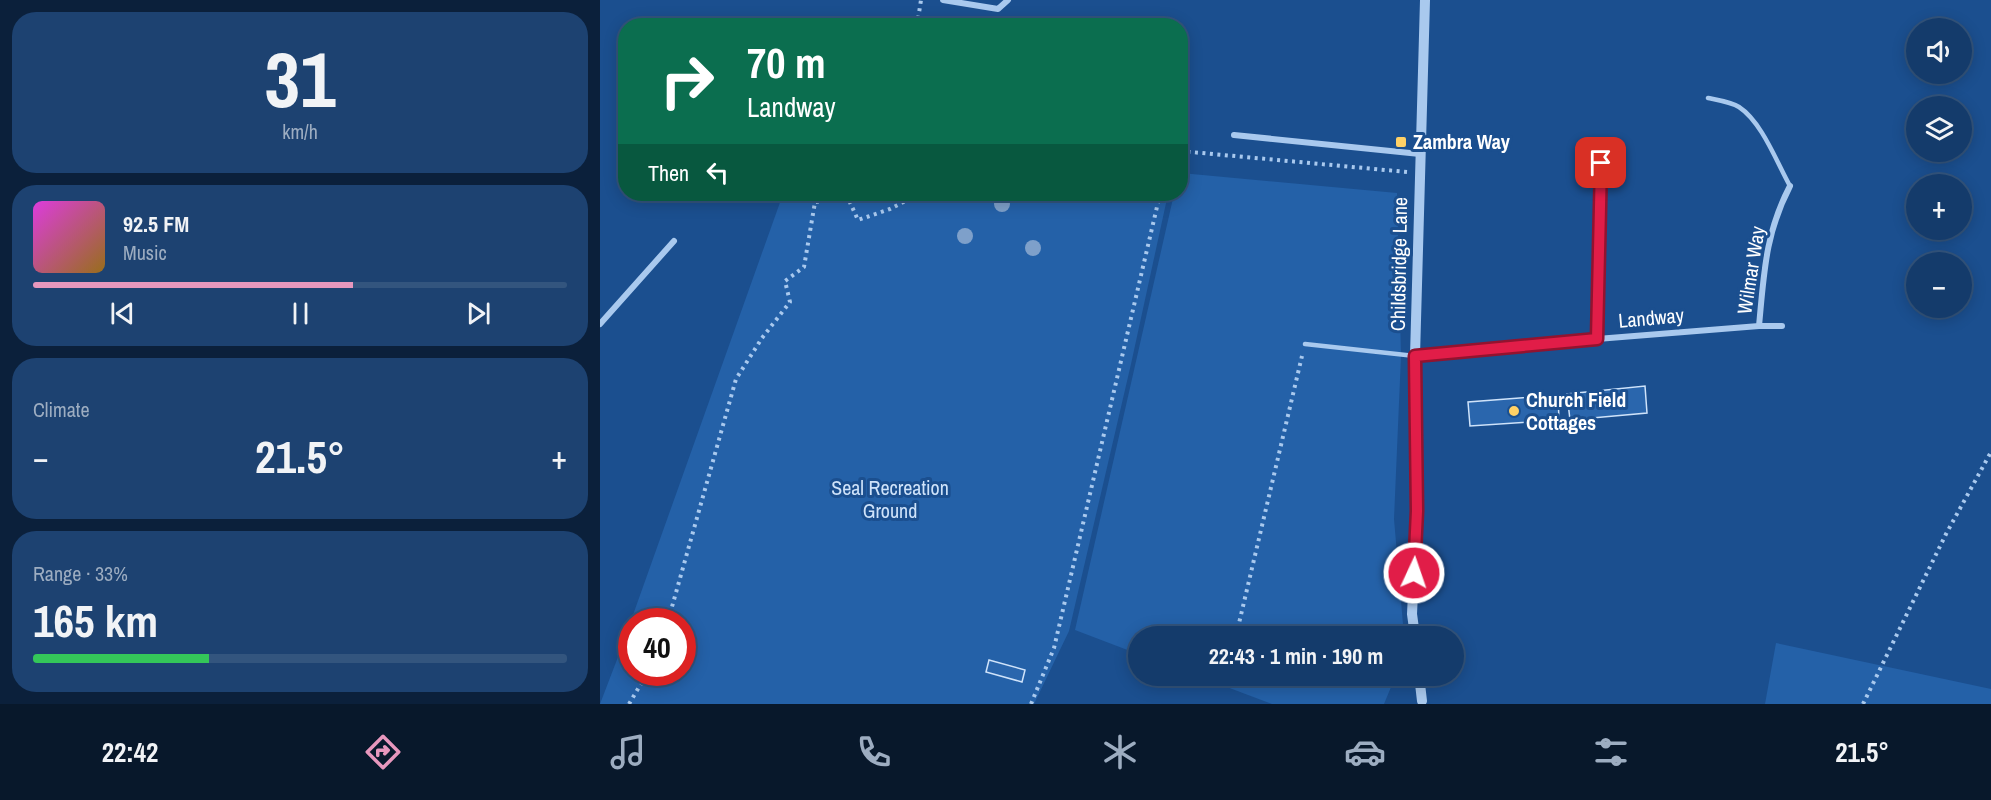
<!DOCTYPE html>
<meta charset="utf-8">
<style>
body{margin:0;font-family:"Archivo Narrow",sans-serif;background:#1d4271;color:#f1f3f6;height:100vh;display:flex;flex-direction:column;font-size:22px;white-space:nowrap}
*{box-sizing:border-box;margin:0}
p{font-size:20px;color:#9dadc1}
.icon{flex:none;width:33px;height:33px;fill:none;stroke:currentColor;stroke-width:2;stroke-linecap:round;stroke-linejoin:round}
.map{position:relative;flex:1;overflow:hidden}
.details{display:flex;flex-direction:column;gap:12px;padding:12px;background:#0b203b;width:600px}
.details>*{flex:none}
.hud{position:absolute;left:18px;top:18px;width:570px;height:183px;border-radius:24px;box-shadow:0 3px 15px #0003,0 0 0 2px #33557e;background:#0b6e4f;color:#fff;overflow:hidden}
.controls{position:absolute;left:1306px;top:18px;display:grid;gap:12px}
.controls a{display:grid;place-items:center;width:66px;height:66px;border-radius:50%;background:#143b6b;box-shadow:0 3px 15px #0003,0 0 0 2px #33557e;font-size:30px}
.speed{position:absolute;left:18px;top:608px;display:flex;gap:12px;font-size:30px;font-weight:700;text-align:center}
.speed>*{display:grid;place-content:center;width:78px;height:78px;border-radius:50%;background:#143b6b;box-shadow:0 3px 15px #0003,0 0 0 2px #33557e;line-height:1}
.speed .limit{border:9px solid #d22;background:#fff;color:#111}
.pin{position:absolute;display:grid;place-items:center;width:51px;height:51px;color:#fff;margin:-26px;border-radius:12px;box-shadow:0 3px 9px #0006}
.me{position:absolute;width:66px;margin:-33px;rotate:3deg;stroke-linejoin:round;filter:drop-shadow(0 0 4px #0008)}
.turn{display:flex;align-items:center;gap:21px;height:126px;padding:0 30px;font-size:27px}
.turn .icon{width:78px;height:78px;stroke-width:2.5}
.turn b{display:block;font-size:42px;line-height:51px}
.then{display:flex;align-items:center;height:57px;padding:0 30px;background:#0003;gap:12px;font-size:22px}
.big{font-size:45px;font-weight:700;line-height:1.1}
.details .tile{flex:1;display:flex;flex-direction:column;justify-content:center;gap:9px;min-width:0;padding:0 21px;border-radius:24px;background:#1d4271}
.details .dial{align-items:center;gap:0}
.dial b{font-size:78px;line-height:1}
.song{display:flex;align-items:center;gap:18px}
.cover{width:72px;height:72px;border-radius:9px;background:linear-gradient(135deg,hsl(300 70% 55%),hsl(40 70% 35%))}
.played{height:6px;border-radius:3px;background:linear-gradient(90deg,#e797bd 60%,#33557e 60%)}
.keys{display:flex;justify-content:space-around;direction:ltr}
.heat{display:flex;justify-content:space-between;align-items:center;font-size:33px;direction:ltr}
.charge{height:9px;border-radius:4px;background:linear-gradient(90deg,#34c759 33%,#33557e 0)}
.trip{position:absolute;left:528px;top:626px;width:336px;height:60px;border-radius:30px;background:#143b6b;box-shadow:0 3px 15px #0003,0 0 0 2px #33557e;font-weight:700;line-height:60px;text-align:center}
.tab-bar{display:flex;height:96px;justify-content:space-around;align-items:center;background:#08182b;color:#9dadc1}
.tab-bar .icon{width:42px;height:42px}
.tab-bar .current{color:#e797bd}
.tab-bar b{font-size:27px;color:#f1f3f6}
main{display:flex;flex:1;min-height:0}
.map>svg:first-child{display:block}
</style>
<main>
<section class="details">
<div class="tile dial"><b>31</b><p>km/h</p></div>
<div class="tile">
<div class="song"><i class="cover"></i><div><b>92.5 FM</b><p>Music</p></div></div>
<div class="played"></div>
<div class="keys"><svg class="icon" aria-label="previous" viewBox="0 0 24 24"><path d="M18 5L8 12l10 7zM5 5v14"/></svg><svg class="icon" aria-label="pause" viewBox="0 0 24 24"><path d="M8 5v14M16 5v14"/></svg><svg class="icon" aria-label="next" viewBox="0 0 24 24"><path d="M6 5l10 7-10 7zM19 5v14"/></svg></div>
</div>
<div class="tile"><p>Climate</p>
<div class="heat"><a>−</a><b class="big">21.5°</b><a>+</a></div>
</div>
<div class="tile"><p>Range · 33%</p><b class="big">165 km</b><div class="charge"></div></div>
</section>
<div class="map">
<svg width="1391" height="704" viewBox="0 0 1391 704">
<rect width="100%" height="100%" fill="#1b4f8f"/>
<!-- green -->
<path fill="#2461a8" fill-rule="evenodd" d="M581 173 797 193 801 356 794 519 804 636H538V654L475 630 574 194H580Z
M183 194H568L531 364 469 631 434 704H0L18 657ZM32 621H82V672H32Z
M1176 643 1391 689V704H1165Z
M595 675H796L784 704H672Z"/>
<!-- building -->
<path fill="#2a66ad" stroke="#cfe3fa" stroke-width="1.5" d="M1045 386 1047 413 970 420 967 394Z
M958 395 959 420 870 426 868 402Z
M389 660 425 670 422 682 386 672Z"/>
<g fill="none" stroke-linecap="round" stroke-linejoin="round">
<!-- path -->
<path stroke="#a9c9ee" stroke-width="4" stroke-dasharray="3 4.5" stroke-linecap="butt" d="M317 26 321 0
M580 151 807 172
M249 194 248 198 258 220 290 209 319 194
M68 621 136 379 162 338 190 302 185 281 204 267 215 202 248 198
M636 636 702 356
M29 704 48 672
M431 704 454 648 560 194
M1263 704 1346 534 1391 452"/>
<!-- service -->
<path stroke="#a9c9ee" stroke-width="4.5" d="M1108 98C1118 100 1131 102 1139 107 1162 122 1177 163 1190 186
M705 344 815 356"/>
<!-- minor -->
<path stroke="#a9c9ee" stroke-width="6" d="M343 0 398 9 408 0
M634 135 820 154
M0 324 74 241
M1159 326C1164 274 1165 234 1190 186
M997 339 1001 163
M815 356 997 339 1159 326H1182"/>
<!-- tertiary -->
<path stroke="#a9c9ee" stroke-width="10" d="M815 636 812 614 817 511 815 356 825 0
M819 675 822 701"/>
</g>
<!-- trees -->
<g fill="#7ea0ca">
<circle cx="402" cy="204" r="8"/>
<circle cx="365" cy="236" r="8"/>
<circle cx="433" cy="248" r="8"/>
</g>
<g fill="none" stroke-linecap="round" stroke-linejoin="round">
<!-- route casing -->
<g stroke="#92132f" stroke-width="15">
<path id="route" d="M814 573 817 511 815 356 997 339 1001 163"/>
</g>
<!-- route -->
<use href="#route" stroke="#e11d48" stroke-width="10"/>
</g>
<!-- markers -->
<g fill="#ffd166" stroke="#1b4f8f" stroke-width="2">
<rect x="795" y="136" width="12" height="12" rx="3"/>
<circle cx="914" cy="411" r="6"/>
</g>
<g text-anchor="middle" stroke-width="6" stroke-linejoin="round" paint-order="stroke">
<!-- poi labels -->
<g font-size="20" font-weight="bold" fill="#fff" stroke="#1b4f8f" text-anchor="start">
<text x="813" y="149">Zambra Way</text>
<text x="926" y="407">Church Field<tspan x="926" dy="23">Cottages</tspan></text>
</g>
<!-- street labels -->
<g font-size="20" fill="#fff" stroke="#1b4f8f">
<text transform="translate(799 264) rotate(-89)" y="7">Childsbridge Lane</text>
<text transform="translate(1151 270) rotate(-81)" y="7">Wilmar Way</text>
<text transform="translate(1051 318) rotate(-5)" y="7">Landway</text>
</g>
<!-- park labels -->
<g font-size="20" fill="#cfe3fa" stroke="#1b4f8f">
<text x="290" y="495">Seal Recreation<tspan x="290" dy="23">Ground</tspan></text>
</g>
</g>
</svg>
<div class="controls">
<a><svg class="icon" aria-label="sound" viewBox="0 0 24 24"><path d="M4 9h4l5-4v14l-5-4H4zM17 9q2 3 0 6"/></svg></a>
<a><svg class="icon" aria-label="layers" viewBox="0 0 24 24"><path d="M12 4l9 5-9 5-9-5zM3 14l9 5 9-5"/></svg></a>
<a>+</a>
<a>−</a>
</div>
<div class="speed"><div class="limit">40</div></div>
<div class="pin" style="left:1001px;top:163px;background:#d93025"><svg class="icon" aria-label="arrive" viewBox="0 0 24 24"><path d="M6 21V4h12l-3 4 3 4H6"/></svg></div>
<svg class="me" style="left:814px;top:573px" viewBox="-20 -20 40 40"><circle r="17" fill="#e11d48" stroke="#fff" stroke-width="3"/><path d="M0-11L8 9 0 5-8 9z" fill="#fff"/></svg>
<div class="trip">22:43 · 1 min · 190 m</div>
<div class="hud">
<div class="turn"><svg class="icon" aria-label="right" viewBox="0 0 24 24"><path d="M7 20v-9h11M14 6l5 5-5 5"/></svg><div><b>70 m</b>Landway</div></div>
<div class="then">Then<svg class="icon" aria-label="left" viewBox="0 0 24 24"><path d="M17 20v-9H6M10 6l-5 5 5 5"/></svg></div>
</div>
</div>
</main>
<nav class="tab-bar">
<b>22:42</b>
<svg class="icon current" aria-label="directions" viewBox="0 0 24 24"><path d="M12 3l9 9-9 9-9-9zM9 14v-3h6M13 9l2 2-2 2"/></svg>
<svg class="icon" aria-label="music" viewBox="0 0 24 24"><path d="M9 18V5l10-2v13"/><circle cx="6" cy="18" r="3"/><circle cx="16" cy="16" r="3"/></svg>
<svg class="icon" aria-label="phone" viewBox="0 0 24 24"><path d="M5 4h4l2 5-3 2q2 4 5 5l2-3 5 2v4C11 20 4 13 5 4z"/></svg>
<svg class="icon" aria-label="climate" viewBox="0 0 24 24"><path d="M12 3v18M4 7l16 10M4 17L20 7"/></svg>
<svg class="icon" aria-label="car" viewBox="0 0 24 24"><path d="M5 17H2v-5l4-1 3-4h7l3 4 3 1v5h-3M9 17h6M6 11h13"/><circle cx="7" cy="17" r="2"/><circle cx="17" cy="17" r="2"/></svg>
<svg class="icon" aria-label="filters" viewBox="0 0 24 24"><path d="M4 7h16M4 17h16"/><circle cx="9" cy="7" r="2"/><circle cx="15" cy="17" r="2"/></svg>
<b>21.5°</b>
</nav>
